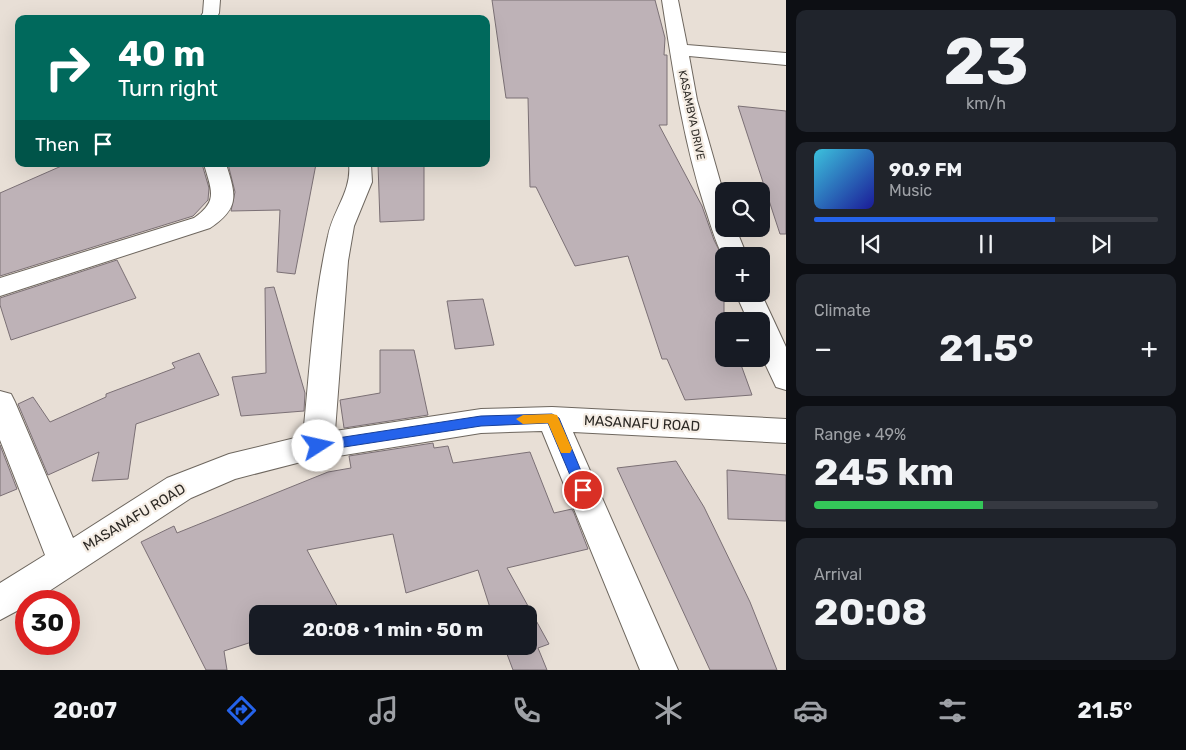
<!DOCTYPE html>
<meta charset="utf-8">
<style>
body{margin:0;font-family:Rubik,sans-serif;background:#20242c;color:#f1f3f6;height:100vh;display:flex;flex-direction:column;font-size:19px;white-space:nowrap}
*{box-sizing:border-box;margin:0}
p{font-size:16px;color:#9ea1a6}
.icon{flex:none;width:28px;height:28px;fill:none;stroke:currentColor;stroke-width:2;stroke-linecap:round;stroke-linejoin:round}
.map{position:relative;flex:1;overflow:hidden}
.drawer{display:flex;flex-direction:column;gap:10px;padding:10px;background:#0d0f14;width:400px}
.drawer>*{flex:none}
.top-card{position:absolute;left:15px;top:15px;width:475px;height:152px;border-radius:10px;box-shadow:0 5px 20px #0002;background:#00695c;color:#fff;overflow:hidden}
.buttons{position:absolute;left:715px;top:182px;display:grid;gap:10px}
.buttons a{display:grid;place-items:center;width:55px;height:55px;border-radius:10px;background:#171b24;box-shadow:0 5px 20px #0002;font-size:25px}
.speed{position:absolute;left:15px;top:590px;display:flex;gap:10px;font-size:25px;font-weight:700;text-align:center}
.speed>*{display:grid;place-content:center;width:65px;height:65px;border-radius:50%;background:#171b24;box-shadow:0 5px 20px #0002;line-height:1}
.speed .limit{border:8px solid #d22;background:#fff;color:#111}
.pin{position:absolute;display:grid;place-items:center;width:42px;height:42px;color:#fff;margin:-21px;border:2px solid #fff;border-radius:50%;box-shadow:0 1px 5px #0007}
.me{position:absolute;width:55px;margin:-28px;rotate:80deg;stroke-linejoin:round;filter:drop-shadow(0 0 4px #0008)}
.turn{display:flex;align-items:center;gap:18px;height:105px;padding:0 20px;font-size:22px}
.turn .icon{width:65px;height:65px;stroke-width:2.5}
.turn b{display:block;font-size:35px;line-height:42px}
.then{display:flex;align-items:center;height:48px;padding:0 20px;background:#0003;gap:10px;font-size:19px}
.big{font-size:38px;font-weight:700;line-height:1.1}
.drawer .tile{flex:1;display:flex;flex-direction:column;justify-content:center;gap:8px;min-width:0;padding:0 18px;border-radius:10px;background:#20242c}
.drawer .dial{align-items:center;gap:0}
.dial b{font-size:65px;line-height:1}
.song{display:flex;align-items:center;gap:15px}
.cover{width:60px;height:60px;border-radius:8px;background:linear-gradient(135deg,hsl(190 70% 55%),hsl(240 70% 35%))}
.played{height:5px;border-radius:2px;background:linear-gradient(90deg,#2563eb 70%,#363941 70%)}
.keys{display:flex;justify-content:space-around;direction:ltr}
.heat{display:flex;justify-content:space-between;align-items:center;font-size:28px;direction:ltr}
.charge{height:8px;border-radius:4px;background:linear-gradient(90deg,#34c759 49%,#363941 0)}
.trip{position:absolute;left:249px;top:605px;width:288px;height:50px;border-radius:10px;background:#171b24;box-shadow:0 5px 20px #0002;font-weight:700;line-height:50px;text-align:center}
.menu{display:flex;height:80px;justify-content:space-around;align-items:center;background:#090b0e;color:#9ea1a6}
.menu .icon{width:35px;height:35px}
.menu .active{color:#2563eb}
.menu b{font-size:22px;color:#f1f3f6}
main{display:flex;flex:1;min-height:0}
.map>svg:first-child{display:block}
</style>
<main>
<div class="map">
<svg width="786" height="670" viewBox="0 0 786 670">
<rect width="100%" height="100%" fill="#e8dfd6"/>
<!-- building -->
<path fill="#beb2b7" stroke="#7b7075" d="M492 0H655L665 38 664 55H667V125H659L702 206 714 240 724 260V294H730L732 301H724V362H740L752 395 685 400 667 359H662L628 256 575 266 536 187H530L528 98H506Z
M738 106 786 111V234H780Z
M66 164H202L209 188 208 200 193 216 0 276V193Z
M228 164H316L295 274 277 272 280 210 231 211 235 192Z
M378 164H424V220L380 222Z
M117 260 136 298 11 340 0 305V298Z
M274 287 305 393 304 411 241 416 232 377 266 373 265 288Z
M483 299 494 345 455 349 447 301Z
M380 350H414L428 415 344 428 340 400 380 393Z
M199 353 219 395 136 424 128 479 92 481 99 452 48 475 18 404 33 397 50 422 106 397V394L175 368 172 363Z
M433 443 434 448 448 446 453 463 530 452 554 513 572 509 574 513 588 549 507 568 549 644 538 648 547 670H513L504 646H528V614H492L478 570 406 593 393 534 307 550 341 613 258 614V640L224 651 227 670H206L141 542 174 526 177 533 328 472 351 468 349 456Z
M0 445 17 489 0 496Z
M676 461 704 507 750 602 777 670H710L617 468Z
M727 470 786 475V521L728 519Z"/>
<g fill="none" stroke-linecap="round" stroke-linejoin="round">
<!-- minor casing -->
<g stroke="#6e675f" stroke-width="2">
<path id="minor" d="M204 0H220L219 13 216 19H199L203 13Z
M662 0H678L687 45 786 53V65L689 56 697 100 724 195V229H736L747 256 724 258C715 242 711 225 705 208 683 140 673 70 662 0Z
M204 164H226C236 195 240 208 210 228L0 296V278L194 218C219 201 211 190 204 164Z
M349 164H371L372 182 354 226 348 261 335 431 481 409 552 407 786 419V443L573 432 678 670H640L542 431 481 433 301 462 235 479 191 498 34 601H26V606L0 620V583L45 555 0 440V391L11 394 15 402 73 538 167 478 229 454 303 436C310 369 313 301 328 236 333 210 352 191 349 164Z
M761 293 786 347V390L776 387 761 355V321H748L736 294Z"/>
</g>
<!-- minor -->
<use href="#minor" fill="#fff" fill-rule="evenodd"/>
</g>
<!-- route -->
<path fill="#2563eb" stroke="#184099" d="M552 414 559 418 589 490 588 494H578L548 423 481 426 318 451 312 446 318 441 481 416Z"/>
<!-- slow -->
<path fill="#f59e0b" d="M552 414 557 415 572 449 570 453H561L548 423 523 424 516 419 523 415Z"/>
<g text-anchor="middle" stroke-width="4.5" stroke-linejoin="round" paint-order="stroke">
<!-- far-street labels -->
<g font-size="11" fill="#2c2925" stroke="#f5ede4">
<text transform="translate(692 115) rotate(78)" y="4">KASAMBYA DRIVE</text>
</g>
<!-- street labels -->
<g font-size="14" fill="#2c2925" stroke="#f5ede4">
<text transform="translate(642 423) rotate(3)" y="5">MASANAFU ROAD</text>
<text transform="translate(134 517) rotate(-31)" y="5">MASANAFU ROAD</text>
</g>
</g>
</svg>
<div class="buttons">
<a><svg class="icon" aria-label="search" viewBox="0 0 24 24"><circle cx="10" cy="10" r="6"/><path d="M15 15l6 6"/></svg></a>
<a>+</a>
<a>−</a>
</div>
<div class="speed"><div class="limit">30</div></div>
<div class="pin" style="left:583px;top:490px;background:#d93025"><svg class="icon" aria-label="arrive" viewBox="0 0 24 24"><path d="M6 21V4h12l-3 4 3 4H6"/></svg></div>
<svg class="me" style="left:318px;top:446px" viewBox="-20 -20 40 40"><circle r="19" fill="#fff"/><path d="M0-13L10 11 0 6-10 11z" fill="#2563eb"/></svg>
<div class="trip">20:08 · 1 min · 50 m</div>
<div class="top-card">
<div class="turn"><svg class="icon" aria-label="right" viewBox="0 0 24 24"><path d="M7 20v-9h11M14 6l5 5-5 5"/></svg><div><b>40 m</b>Turn right</div></div>
<div class="then">Then<svg class="icon" aria-label="arrive" viewBox="0 0 24 24"><path d="M6 21V4h12l-3 4 3 4H6"/></svg></div>
</div>
</div>
<section class="drawer">
<div class="tile dial"><b>23</b><p>km/h</p></div>
<div class="tile">
<div class="song"><i class="cover"></i><div><b>90.9 FM</b><p>Music</p></div></div>
<div class="played"></div>
<div class="keys"><svg class="icon" aria-label="previous" viewBox="0 0 24 24"><path d="M18 5L8 12l10 7zM5 5v14"/></svg><svg class="icon" aria-label="pause" viewBox="0 0 24 24"><path d="M8 5v14M16 5v14"/></svg><svg class="icon" aria-label="next" viewBox="0 0 24 24"><path d="M6 5l10 7-10 7zM19 5v14"/></svg></div>
</div>
<div class="tile"><p>Climate</p>
<div class="heat"><a>−</a><b class="big">21.5°</b><a>+</a></div>
</div>
<div class="tile"><p>Range · 49%</p><b class="big">245 km</b><div class="charge"></div></div>
<div class="tile"><p>Arrival</p><b class="big">20:08</b></div>
</section>
</main>
<nav class="menu">
<b>20:07</b>
<svg class="icon active" aria-label="directions" viewBox="0 0 24 24"><path d="M12 3l9 9-9 9-9-9zM9 14v-3h6M13 9l2 2-2 2"/></svg>
<svg class="icon" aria-label="music" viewBox="0 0 24 24"><path d="M9 18V5l10-2v13"/><circle cx="6" cy="18" r="3"/><circle cx="16" cy="16" r="3"/></svg>
<svg class="icon" aria-label="phone" viewBox="0 0 24 24"><path d="M5 4h4l2 5-3 2q2 4 5 5l2-3 5 2v4C11 20 4 13 5 4z"/></svg>
<svg class="icon" aria-label="climate" viewBox="0 0 24 24"><path d="M12 3v18M4 7l16 10M4 17L20 7"/></svg>
<svg class="icon" aria-label="car" viewBox="0 0 24 24"><path d="M5 17H2v-5l4-1 3-4h7l3 4 3 1v5h-3M9 17h6M6 11h13"/><circle cx="7" cy="17" r="2"/><circle cx="17" cy="17" r="2"/></svg>
<svg class="icon" aria-label="filters" viewBox="0 0 24 24"><path d="M4 7h16M4 17h16"/><circle cx="9" cy="7" r="2"/><circle cx="15" cy="17" r="2"/></svg>
<b>21.5°</b>
</nav>
